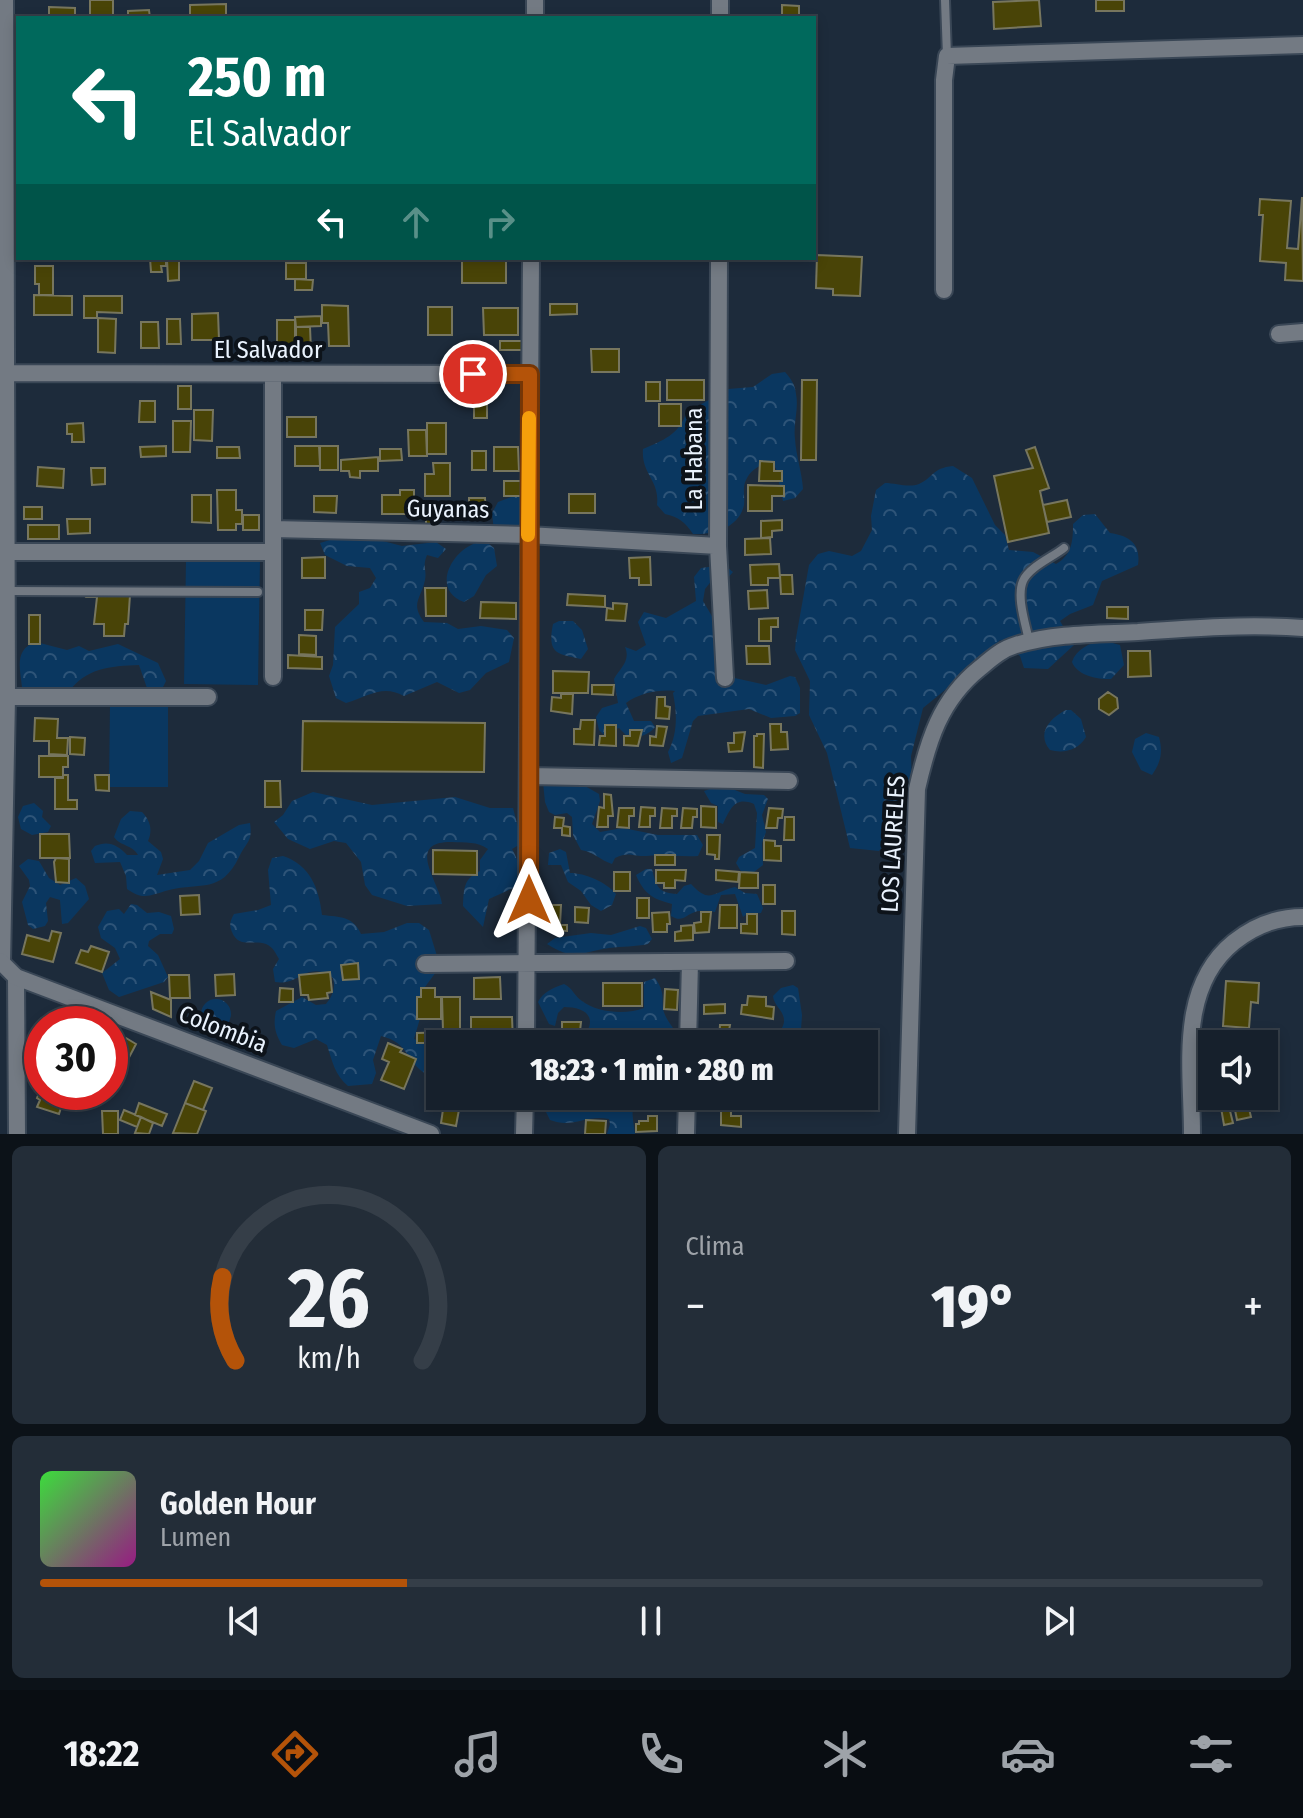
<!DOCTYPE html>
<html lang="es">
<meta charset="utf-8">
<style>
body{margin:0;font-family:"Fira Sans Condensed",sans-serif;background:#232d38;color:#f1f3f6;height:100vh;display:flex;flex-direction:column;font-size:30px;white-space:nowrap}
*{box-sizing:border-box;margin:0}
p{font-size:26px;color:#9ea3a9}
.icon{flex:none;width:44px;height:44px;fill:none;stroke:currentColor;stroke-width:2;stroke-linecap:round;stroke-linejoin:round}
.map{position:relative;height:1134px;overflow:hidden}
.panel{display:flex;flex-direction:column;gap:12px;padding:12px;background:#0c1218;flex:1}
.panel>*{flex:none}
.hud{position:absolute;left:16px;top:16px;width:800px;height:244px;border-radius:0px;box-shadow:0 4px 12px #0003,0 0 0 2px #353e48;background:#00695c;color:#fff;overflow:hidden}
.controls{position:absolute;left:1198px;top:1030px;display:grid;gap:16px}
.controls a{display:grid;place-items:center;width:80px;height:80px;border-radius:0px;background:#16202c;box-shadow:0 4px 12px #0003,0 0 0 2px #353e48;font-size:40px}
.speed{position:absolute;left:24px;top:1006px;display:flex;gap:16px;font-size:40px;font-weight:700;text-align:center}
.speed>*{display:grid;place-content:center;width:104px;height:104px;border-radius:50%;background:#16202c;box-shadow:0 4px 12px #0003,0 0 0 2px #353e48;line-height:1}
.speed .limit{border:12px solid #d22;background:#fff;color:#111}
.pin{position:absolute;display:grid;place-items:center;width:68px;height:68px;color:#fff;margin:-34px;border:4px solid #fff;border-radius:50%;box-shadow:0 2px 8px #0007}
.me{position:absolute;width:88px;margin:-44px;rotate:0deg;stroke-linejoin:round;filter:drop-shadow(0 0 6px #0008)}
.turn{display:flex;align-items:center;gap:28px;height:168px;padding:0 40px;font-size:36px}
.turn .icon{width:104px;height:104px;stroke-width:2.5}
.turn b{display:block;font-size:56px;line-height:68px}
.lanes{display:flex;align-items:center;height:76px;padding:0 40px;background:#0003;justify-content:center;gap:40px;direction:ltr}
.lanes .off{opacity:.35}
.big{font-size:60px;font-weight:800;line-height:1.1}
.panel .card{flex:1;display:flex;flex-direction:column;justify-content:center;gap:12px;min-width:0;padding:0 28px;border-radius:12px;background:#232d38}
.panel .dial{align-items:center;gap:0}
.dial svg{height:208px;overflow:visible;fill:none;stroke:#353e48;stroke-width:7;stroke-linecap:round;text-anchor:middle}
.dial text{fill:#f1f3f6;stroke:none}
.song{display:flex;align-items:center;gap:24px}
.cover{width:96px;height:96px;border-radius:12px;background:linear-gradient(135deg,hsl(120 70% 55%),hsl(310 70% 35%))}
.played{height:8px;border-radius:4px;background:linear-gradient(90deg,#b45309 30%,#353e48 30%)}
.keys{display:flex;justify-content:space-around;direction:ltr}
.heat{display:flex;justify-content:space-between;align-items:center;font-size:44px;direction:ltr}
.panel .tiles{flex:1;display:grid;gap:12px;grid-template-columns:1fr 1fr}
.card:last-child{grid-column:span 2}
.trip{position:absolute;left:426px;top:1030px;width:452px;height:80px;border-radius:0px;background:#16202c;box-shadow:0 4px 12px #0003,0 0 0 2px #353e48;font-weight:800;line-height:80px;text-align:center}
.tabs{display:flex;height:128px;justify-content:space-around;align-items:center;background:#090d12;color:#9ea3a9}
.tabs .icon{width:56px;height:56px}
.tabs .current{color:#b45309}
.tabs b{font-size:36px;color:#f1f3f6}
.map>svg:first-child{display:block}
</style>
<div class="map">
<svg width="1303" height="1134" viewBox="0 0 1303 1134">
<defs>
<pattern id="forest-crowns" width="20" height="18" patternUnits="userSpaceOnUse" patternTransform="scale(2)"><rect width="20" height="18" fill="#0a3760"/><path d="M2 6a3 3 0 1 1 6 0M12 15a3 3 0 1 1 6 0" fill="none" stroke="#2e5478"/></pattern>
</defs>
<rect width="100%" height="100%" fill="#1d2b3b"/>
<!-- forest -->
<path fill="url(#forest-crowns)" d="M785 372C791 379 795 384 796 394 799 409 793 423 795 439 796 456 802 472 803 489L795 498 783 501 776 468 765 463C757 467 750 471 746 480 742 488 745 496 744 505 739 528 713 535 693 534 685 522 679 517 665 514L657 505C660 480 641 474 643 449 662 441 680 434 686 413L728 389 753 387 772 374Z
M953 466 972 478 995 525 1005 535 1009 550 1033 552 1056 564C1072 555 1073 541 1073 524L1083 515 1095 514 1110 533C1130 536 1141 544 1138 565L1102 581 1093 605 1070 614 1060 621 1074 645 1048 669 1024 668 1020 656 1000 640 983 659 923 708 911 756 912 784 907 809 879 851 850 848 827 753 809 715 810 681 795 650 796 638 809 565 818 554 829 551 852 556 861 551 872 530 871 516 876 490 885 483C895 483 909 488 919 484 933 478 932 468 953 466Z
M514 496 527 499 531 534 494 531 492 513 498 502Z
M343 536 379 540 402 546 436 542 446 549 438 558 427 555C422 567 427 569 425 580 421 599 410 603 424 622L447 623 458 629 481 626 507 630 514 638 509 662 486 673 470 690 459 693 437 682 404 696C382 684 368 697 346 703L336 698 329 676 333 665 335 627 359 604V592L370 588 376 578 370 568 347 566 325 555 320 543Z
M476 543 489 544 494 548 497 566 486 575 474 596 464 602C431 590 451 551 476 543Z
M724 565 733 572 725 581 713 579 705 589 703 601 716 623 730 677 766 685 790 676 795 677 800 688V713L795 716 771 718 749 709 698 716 693 721 682 758 671 763 668 752C678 733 677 713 673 693L675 691C660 689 639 693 626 703L634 721H651L655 727C648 736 639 737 628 737L619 728 603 734 599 730 596 717 602 708 618 703 614 679C620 668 631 661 625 647L636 651 646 645 638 622 644 612 666 618 696 601 694 577 701 568Z
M559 621H573L582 630 588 649 581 659C557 654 547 654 553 624Z
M1101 640 1120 645 1124 665 1111 679C1097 680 1077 675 1072 662 1076 649 1089 644 1101 640Z
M36 642 67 650 79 646 89 651 118 644 158 663 166 681 163 687 152 691 147 688 139 665C110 666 85 668 68 693L33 694 22 687C20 668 14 649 36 642Z
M1066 710H1071L1081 719 1086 737C1078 750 1064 754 1050 750 1036 733 1050 718 1066 710Z
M1146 733 1159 737C1163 752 1161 762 1152 775L1141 770 1132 752 1135 739Z
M571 778 599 794 600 801 592 824 600 832 623 828 658 835H697L703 845 698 856C680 857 663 854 646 856 632 857 630 851 615 858L612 864C600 860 594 852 581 850L573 835 572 817 567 813 555 815 549 812 545 802 543 782Z
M722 785 745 794 764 795 768 799 762 815 766 832 762 843 763 865 754 872 742 873 736 863 739 857 755 848 757 813 754 804C735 796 730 809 723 824L718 822V806L711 803 704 791Z
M313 792 372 805 455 797 490 808H513L522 843 512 849C518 860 523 873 518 886L489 899 483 927 463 906C464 889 463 879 480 871V860L488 849C477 841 466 843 452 842 404 841 440 883 442 904L407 906 372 895 365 885 361 862 346 843 334 841 310 849 288 839 274 822 283 815 292 801Z
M34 803 43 811 42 817 51 826 48 832 32 835 21 829 18 817 23 806Z
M130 811 142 812C150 820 153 830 148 841L161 852 163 859 157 875 190 870 199 861 208 843 239 825 250 823C253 842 246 842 239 857 221 894 201 882 169 890 150 895 144 901 127 889L126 876 120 862 95 863 91 851 95 846C108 840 118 845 127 855H138C133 845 120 846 114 837L121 819Z
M560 849 566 852 570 873C585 873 606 882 616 894L612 905 601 911 591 905 581 891 568 882 561 865H548L549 853Z
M283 856C310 865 319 888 322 915 340 917 353 916 361 934L384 932 407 923H419L429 930 437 956 436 972 422 991 421 1015 414 1039 437 1047 440 1056 437 1070 426 1074C405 1061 410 1043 381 1036L373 1060 376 1073 372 1084 348 1086C335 1075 332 1061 327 1045L316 1039 294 1048 282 1045C275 1033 273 1025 276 1011L302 997 316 1005 326 1004C332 997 336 988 333 978 306 959 301 986 275 982L273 969 279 959C275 952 273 947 266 944 253 939 239 949 232 932 229 925 230 921 234 914L258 910 271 905 268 870 272 858Z
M28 859 39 861 49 878 60 885 76 878 85 886 89 899 68 923 62 924 60 900 50 897 46 903 48 921 45 926 33 929 28 925 22 902 30 886 29 880 19 866Z
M646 869H652C656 886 658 893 677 894L684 886 691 884C710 904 711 893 735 887L745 893 757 894 763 908 761 913H748L743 917 735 894 721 895 715 912C709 911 701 910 695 912 685 915 683 923 671 916L672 904C653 899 644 894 636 875Z
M131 904 137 905 147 913 159 912 171 916 174 929 172 934H160L149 941 148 946 158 955 168 977 164 982 119 997 109 990 102 973 120 959 115 948 101 938 98 927 107 911 119 909 124 914Z
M640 926 646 928 652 939 648 944C635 947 622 946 609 948 580 952 576 962 547 944L555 938 591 933 611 935Z
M655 978C668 996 659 1002 665 1015 670 1026 678 1031 679 1044H662L653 1038 642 1040 639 1044H538L540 1033C556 1028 571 1038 587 1032 597 1013 580 1007 564 1007L558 1013 555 1026 549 1024 538 1002C543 992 553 988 564 984 573 988 574 996 582 1001 597 1013 627 1015 644 1008V982Z
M793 985 798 988 802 1015 800 1044H774C776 1037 785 1026 784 1020 784 1011 774 1006 773 996L781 988Z
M201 1014a15 15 0 1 1 30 0a15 15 0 1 1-30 0Z
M565 1096H634C631 1111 633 1120 635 1134H607L610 1124 609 1119C586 1114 573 1129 550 1120L545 1110 549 1098 560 1100 574 1112 580 1110 576 1099Z"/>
<!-- park -->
<path fill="#0a3760" d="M186 559 260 560 258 685 184 684Z
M110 704H168V787H109Z"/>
<!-- building -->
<path fill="#494407" stroke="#77765e" stroke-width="2" d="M90 0H113V18H90Z
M1039 0 1041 26 994 29 993 2Z
M1096 0H1124V11H1096Z
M226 4V18H190V5Z
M782 5 799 6V18H782Z
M49 7 75 8V18H49Z
M149 10 150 18H128V11Z
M1302 197 1303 281 1285 280 1286 263 1260 261 1263 215H1259L1260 199 1291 201 1287 248 1298 249Z
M817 255 862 257 860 296 833 295V289L816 288Z
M150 258H166V266H161L162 272H151Z
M179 258V280L168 281 167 259Z
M462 258H506V283H462Z
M286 263H306V279H286Z
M35 266H53V295H39V284H35Z
M295 279 313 280 312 290H295Z
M34 295 72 296V315H34Z
M84 296H122V313L97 312V318H84Z
M550 304H577V314L550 315Z
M322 305 348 306 349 346H329L328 323H322Z
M428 307H452V335H428Z
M483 308H518V335H484Z
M218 313 219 340H192V314Z
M321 316V326L296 327 295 317Z
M98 318 116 319 115 353 98 352Z
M167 319H180L181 344H167Z
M277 320H295V351L277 352Z
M141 322H158L159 348H141Z
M296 327H310L311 351 296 352Z
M500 341H522V350H500Z
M591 349H619V372H592Z
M667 380H704V400H667Z
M802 380H817L816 460H801Z
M646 382H660V401H646Z
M178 386H191V409H178Z
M474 393H487V418H474Z
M140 401H155V422H139Z
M659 404H681V426H659Z
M194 410H213L212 441 194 440Z
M287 417H316V437H287Z
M173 421H191L190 452H173Z
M83 423 84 442H72V434H67V424Z
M427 423H446V454H427Z
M408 430H426L427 456H409Z
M166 446V456L141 457 140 447Z
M295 446H319L320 466H295Z
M320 446H338V470H320Z
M217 447H239L240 458H217Z
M494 447H518L519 471H494Z
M1035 447 1049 488 1040 491 1049 533 1008 542 994 476 1033 468 1026 450Z
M380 449H401L402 460 380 461Z
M472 451H486V470H472Z
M378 457V471H360V478L350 477 349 471H341V460Z
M760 461 774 462V471H782V481H759Z
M433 463H450V496H425V474H434Z
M38 467 64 469 63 488 37 486Z
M91 468H105V484L92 485Z
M504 481H523V496H504Z
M748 485 784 486V496H772V511H748Z
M217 490H236V510H242V524H236V530H218Z
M400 490H414V514H382V495H400Z
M569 494H595V513H569Z
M192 495H211V523L192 522Z
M314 496H337L336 513 314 512Z
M469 498H485L486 518H469Z
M1067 500 1071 517 1047 522 1043 505Z
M426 505 436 506V528L426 527Z
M24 507H42V519H24Z
M243 515H259V530H243Z
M67 519H90V533L68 534Z
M782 520V530L772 531V537L761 538V521Z
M28 525H59V539H28Z
M770 538 771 554 745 555V539Z
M325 557V578H302V558Z
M650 557 651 585H639V578H630L629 558Z
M779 564 780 578H768V585H751L750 565Z
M780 575H792L793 594H781Z
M425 588H446V616H426Z
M767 590 768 608 749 609 748 591Z
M90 594 130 595 128 624H125L124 636H104V624H94L97 597H87Z
M568 594 605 596V607L567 605Z
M481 602 516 603V619L480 618Z
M613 603 627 604 625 621 606 620 607 608 613 609Z
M1107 607H1128V619L1107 618Z
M305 610H323L322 630H305Z
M29 615H40V644H29Z
M778 618V627H771V641H759V619Z
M299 635 316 636V655L299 654Z
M746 646H769L770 664H747Z
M1128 651H1150L1151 676 1128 677Z
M288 655 322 657V669L288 668Z
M553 671 589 672 588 693H553Z
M592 685H614L613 695 592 694Z
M1108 692 1117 698 1118 708 1109 715 1099 709V699Z
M561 694H573L572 714 551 711 552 697 561 698Z
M657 697H665V706L670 707 669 719 656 718Z
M35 718 58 719 57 738H68L67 755 49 754V741H34Z
M581 720H595L594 745 574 744V729H580Z
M303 721 485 723 484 772 302 771Z
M770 724H781V732H787L788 749 771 750Z
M605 725H616V746L599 745 600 736H605Z
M657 726 667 727 663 746 650 745V736L656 737Z
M630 730H642L638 746 624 745V736H630Z
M745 732 742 751 729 752 728 743H734V733Z
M757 734H764L763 768 754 767V736H757Z
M70 737 85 738 84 755 70 754Z
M39 756H68V767H63V777H39Z
M63 775H68V800H77V809H55V778H63Z
M95 775H109V791L96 790Z
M265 781H280L281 807H265Z
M604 794 611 795 613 816H608V827H597L599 807 604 808Z
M701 806 716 807V828L701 827Z
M641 807 655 808V816H650V827H639Z
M619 808H634V816H629V828L617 827Z
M662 808 677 809V816H672V828H660Z
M683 808 697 809V817H693L692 828H681Z
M769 808 783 809 782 818H778L777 828H766Z
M555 817 564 818 563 826 570 827V836L562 835V828H554Z
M785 817H794V840H784Z
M40 834H69L70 858H40Z
M707 835H720L719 859H715V855L707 854Z
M764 840 775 841V846H781V861L764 860Z
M433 850 477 851V875L433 874Z
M655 855H675V865H655Z
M56 858 69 859V883L56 882 54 862Z
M656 870H686L685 881 675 880V888H664V883H656Z
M716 870 739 872 738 882 716 880Z
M614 872H630V891H614Z
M740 872 758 873V888H739Z
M763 885H775V904H763Z
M199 895 200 914 181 915 180 896Z
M637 898H649V918H637Z
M552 905H561L560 925H567V931L551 930Z
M720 905H737V928H719Z
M575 907 589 908 588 923 575 922Z
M782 911H795V935L782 934Z
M669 912 670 924H667V932H653L652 913Z
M701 912H711L709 932 695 933 694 923 701 922Z
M747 914H757V934L741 933V924H747Z
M693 925V940L675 941V932L681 931V926Z
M52 931 61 933 53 962 22 954 27 935 49 941Z
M91 946 109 952 102 972 76 963 81 950 88 952Z
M358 963 359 979 343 980 341 965Z
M330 972 332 992 327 993 328 998 309 1000 308 995H301L299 975Z
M234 974 235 995 216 996 215 975Z
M169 975H189L190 998H170Z
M500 977 501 999H474V978Z
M1226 981 1259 983 1258 1003 1251 1002 1249 1028 1223 1026Z
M603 983H642V1006H603Z
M280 988 293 989V1002H279Z
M421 988H435V997H441V1019H417V997H421Z
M665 989 678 990 677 1010 664 1009Z
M151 992 171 1000V1017L153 1009Z
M748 996 766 997V1006L774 1007 773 1019 741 1014 742 1005H747Z
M442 997H460V1031H443Z
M725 1004V1013L704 1014V1005Z
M471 1017H512L513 1042 471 1043Z
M562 1022H581L580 1031H562Z
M720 1025H730L729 1031H740V1042L719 1040Z
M750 1029 773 1030V1039L750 1038Z
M455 1032 456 1043H417V1033Z
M126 1038 136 1044 124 1067 114 1062 112 1066 110 1065V1048L115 1039 123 1043Z
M388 1043 402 1049 400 1052 416 1059 404 1089 381 1080 389 1062 382 1059Z
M194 1081 212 1088 203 1110 185 1103Z
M41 1088 42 1092H66L59 1114 37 1107 40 1100 37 1098Z
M445 1096H470L469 1105 460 1104 456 1126 441 1123Z
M639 1096H657V1105L635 1106V1099H638Z
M757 1096H774V1107H757Z
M1219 1096H1246L1251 1117 1237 1120 1235 1110 1230 1111 1233 1123 1224 1125Z
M139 1103 167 1114 162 1126 135 1115Z
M185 1103 206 1111 197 1134 173 1133Z
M124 1110 141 1117 137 1127 120 1120Z
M721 1110H731V1116H741V1127L721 1125Z
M102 1111H118V1134H103Z
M648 1116H657V1131L636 1132V1124H639V1121H648Z
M141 1117 153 1123 149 1134 135 1133Z
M586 1120 606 1121 605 1134H585Z"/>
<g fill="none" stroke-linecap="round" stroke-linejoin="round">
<!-- service casing -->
<g stroke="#3a4756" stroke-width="12">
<path id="service" d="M945 0 947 56
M7 591 258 592
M1029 641C1026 625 1016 597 1023 581 1029 567 1053 557 1064 548"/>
</g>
<!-- minor casing -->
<g stroke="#3a4756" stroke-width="20">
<path id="minor" d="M535 18V0
M720 18V0
M719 258 718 546 725 678
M944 290V80L947 56 1303 45
M1279 334 1303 332
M5 373 530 374
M273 529 528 535 718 546
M6 552H273
M273 677V375
M7 697H208
M529 776 789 781
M2 963 7 697 5 0
M425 964 786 961
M16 977 17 1134
M526 1044 531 258
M688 1044 690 962
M524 1134 525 1096
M686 1134 687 1096
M907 1134 917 789C928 741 940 700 980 668 992 658 1002 649 1016 645 1055 633 1097 634 1138 632 1193 628 1248 624 1303 628
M1192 1134C1192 1068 1177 988 1234 942 1255 925 1277 917 1303 917"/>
</g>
<!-- tertiary casing -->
<g stroke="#3a4756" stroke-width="20">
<path id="tertiary" d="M0 961 16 977 431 1134"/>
</g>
<!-- service -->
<use href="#service" stroke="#737a83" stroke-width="8"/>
<!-- minor -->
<use href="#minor" stroke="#737a83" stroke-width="16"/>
<!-- tertiary -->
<use href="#tertiary" stroke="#737a83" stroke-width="16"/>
</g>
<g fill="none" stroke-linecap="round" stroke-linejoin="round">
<!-- route casing -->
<g stroke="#753606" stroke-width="20">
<path id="route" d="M473 374H530L529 900"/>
</g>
<!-- route -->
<use href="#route" stroke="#b45309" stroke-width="14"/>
<!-- slow -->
<path stroke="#f59e0b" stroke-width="14" d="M528 535 529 418"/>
</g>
<g text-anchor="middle" stroke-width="8" stroke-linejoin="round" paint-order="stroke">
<!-- street labels -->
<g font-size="24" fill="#eaf3fe" stroke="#0d131a">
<text x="268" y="358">El Salvador</text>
<text transform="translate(694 459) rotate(-90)" y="8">La Habana</text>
<text transform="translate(448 509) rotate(1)" y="8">Guyanas</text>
<text transform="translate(893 844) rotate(-87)" y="8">LOS LAURELES</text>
<text transform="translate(223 1029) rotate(21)" y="8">Colombia</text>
</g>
</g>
</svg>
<div class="controls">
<a><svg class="icon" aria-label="sound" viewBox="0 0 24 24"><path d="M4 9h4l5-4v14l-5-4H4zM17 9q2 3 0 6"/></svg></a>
</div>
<div class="speed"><div class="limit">30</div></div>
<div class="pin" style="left:473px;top:374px;background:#d93025"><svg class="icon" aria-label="arrive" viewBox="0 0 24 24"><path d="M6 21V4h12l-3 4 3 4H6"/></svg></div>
<svg class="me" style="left:529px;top:900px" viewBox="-20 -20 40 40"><path d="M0-17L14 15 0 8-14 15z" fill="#b45309" stroke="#fff" stroke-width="4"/></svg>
<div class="trip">18:23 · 1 min · 280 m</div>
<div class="hud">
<div class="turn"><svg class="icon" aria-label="left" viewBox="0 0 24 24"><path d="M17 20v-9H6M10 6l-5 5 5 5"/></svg><div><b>250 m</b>El Salvador</div></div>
<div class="lanes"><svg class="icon" aria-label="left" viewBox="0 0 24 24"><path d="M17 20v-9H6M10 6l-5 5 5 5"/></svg><svg class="icon off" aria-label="ahead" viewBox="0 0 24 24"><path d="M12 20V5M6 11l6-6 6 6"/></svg><svg class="icon off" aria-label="right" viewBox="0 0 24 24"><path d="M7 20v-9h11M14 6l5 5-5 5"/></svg></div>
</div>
</div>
<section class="panel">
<div class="tiles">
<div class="card dial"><svg viewBox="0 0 100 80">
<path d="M14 69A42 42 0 1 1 86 69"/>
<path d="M14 69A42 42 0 0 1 9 37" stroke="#b45309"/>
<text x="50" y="56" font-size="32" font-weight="700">26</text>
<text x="50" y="72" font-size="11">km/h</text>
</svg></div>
<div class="card"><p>Clima</p>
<div class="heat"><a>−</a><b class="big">19°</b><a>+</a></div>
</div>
<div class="card">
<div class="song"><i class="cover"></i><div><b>Golden Hour</b><p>Lumen</p></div></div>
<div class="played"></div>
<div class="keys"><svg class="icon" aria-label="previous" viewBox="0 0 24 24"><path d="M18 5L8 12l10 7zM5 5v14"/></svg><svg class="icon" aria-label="pause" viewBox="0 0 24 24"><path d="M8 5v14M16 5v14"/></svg><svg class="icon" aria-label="next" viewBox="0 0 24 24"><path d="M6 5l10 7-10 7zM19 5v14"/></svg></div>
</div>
</div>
</section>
<nav class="tabs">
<b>18:22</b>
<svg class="icon current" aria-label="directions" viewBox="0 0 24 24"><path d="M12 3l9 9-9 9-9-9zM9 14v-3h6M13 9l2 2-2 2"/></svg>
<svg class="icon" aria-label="music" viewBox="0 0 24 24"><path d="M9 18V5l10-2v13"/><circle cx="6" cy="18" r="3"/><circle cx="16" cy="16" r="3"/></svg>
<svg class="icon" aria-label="phone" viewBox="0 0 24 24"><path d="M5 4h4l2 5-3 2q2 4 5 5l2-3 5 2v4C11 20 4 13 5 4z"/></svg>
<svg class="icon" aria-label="climate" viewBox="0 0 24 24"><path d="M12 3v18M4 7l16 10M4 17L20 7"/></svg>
<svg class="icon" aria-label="car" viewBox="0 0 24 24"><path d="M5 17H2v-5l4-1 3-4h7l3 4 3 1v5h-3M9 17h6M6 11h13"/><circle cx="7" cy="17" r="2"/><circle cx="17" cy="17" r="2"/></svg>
<svg class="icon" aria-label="filters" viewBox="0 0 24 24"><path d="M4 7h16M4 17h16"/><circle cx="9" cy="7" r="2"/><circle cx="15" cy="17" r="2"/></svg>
</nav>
